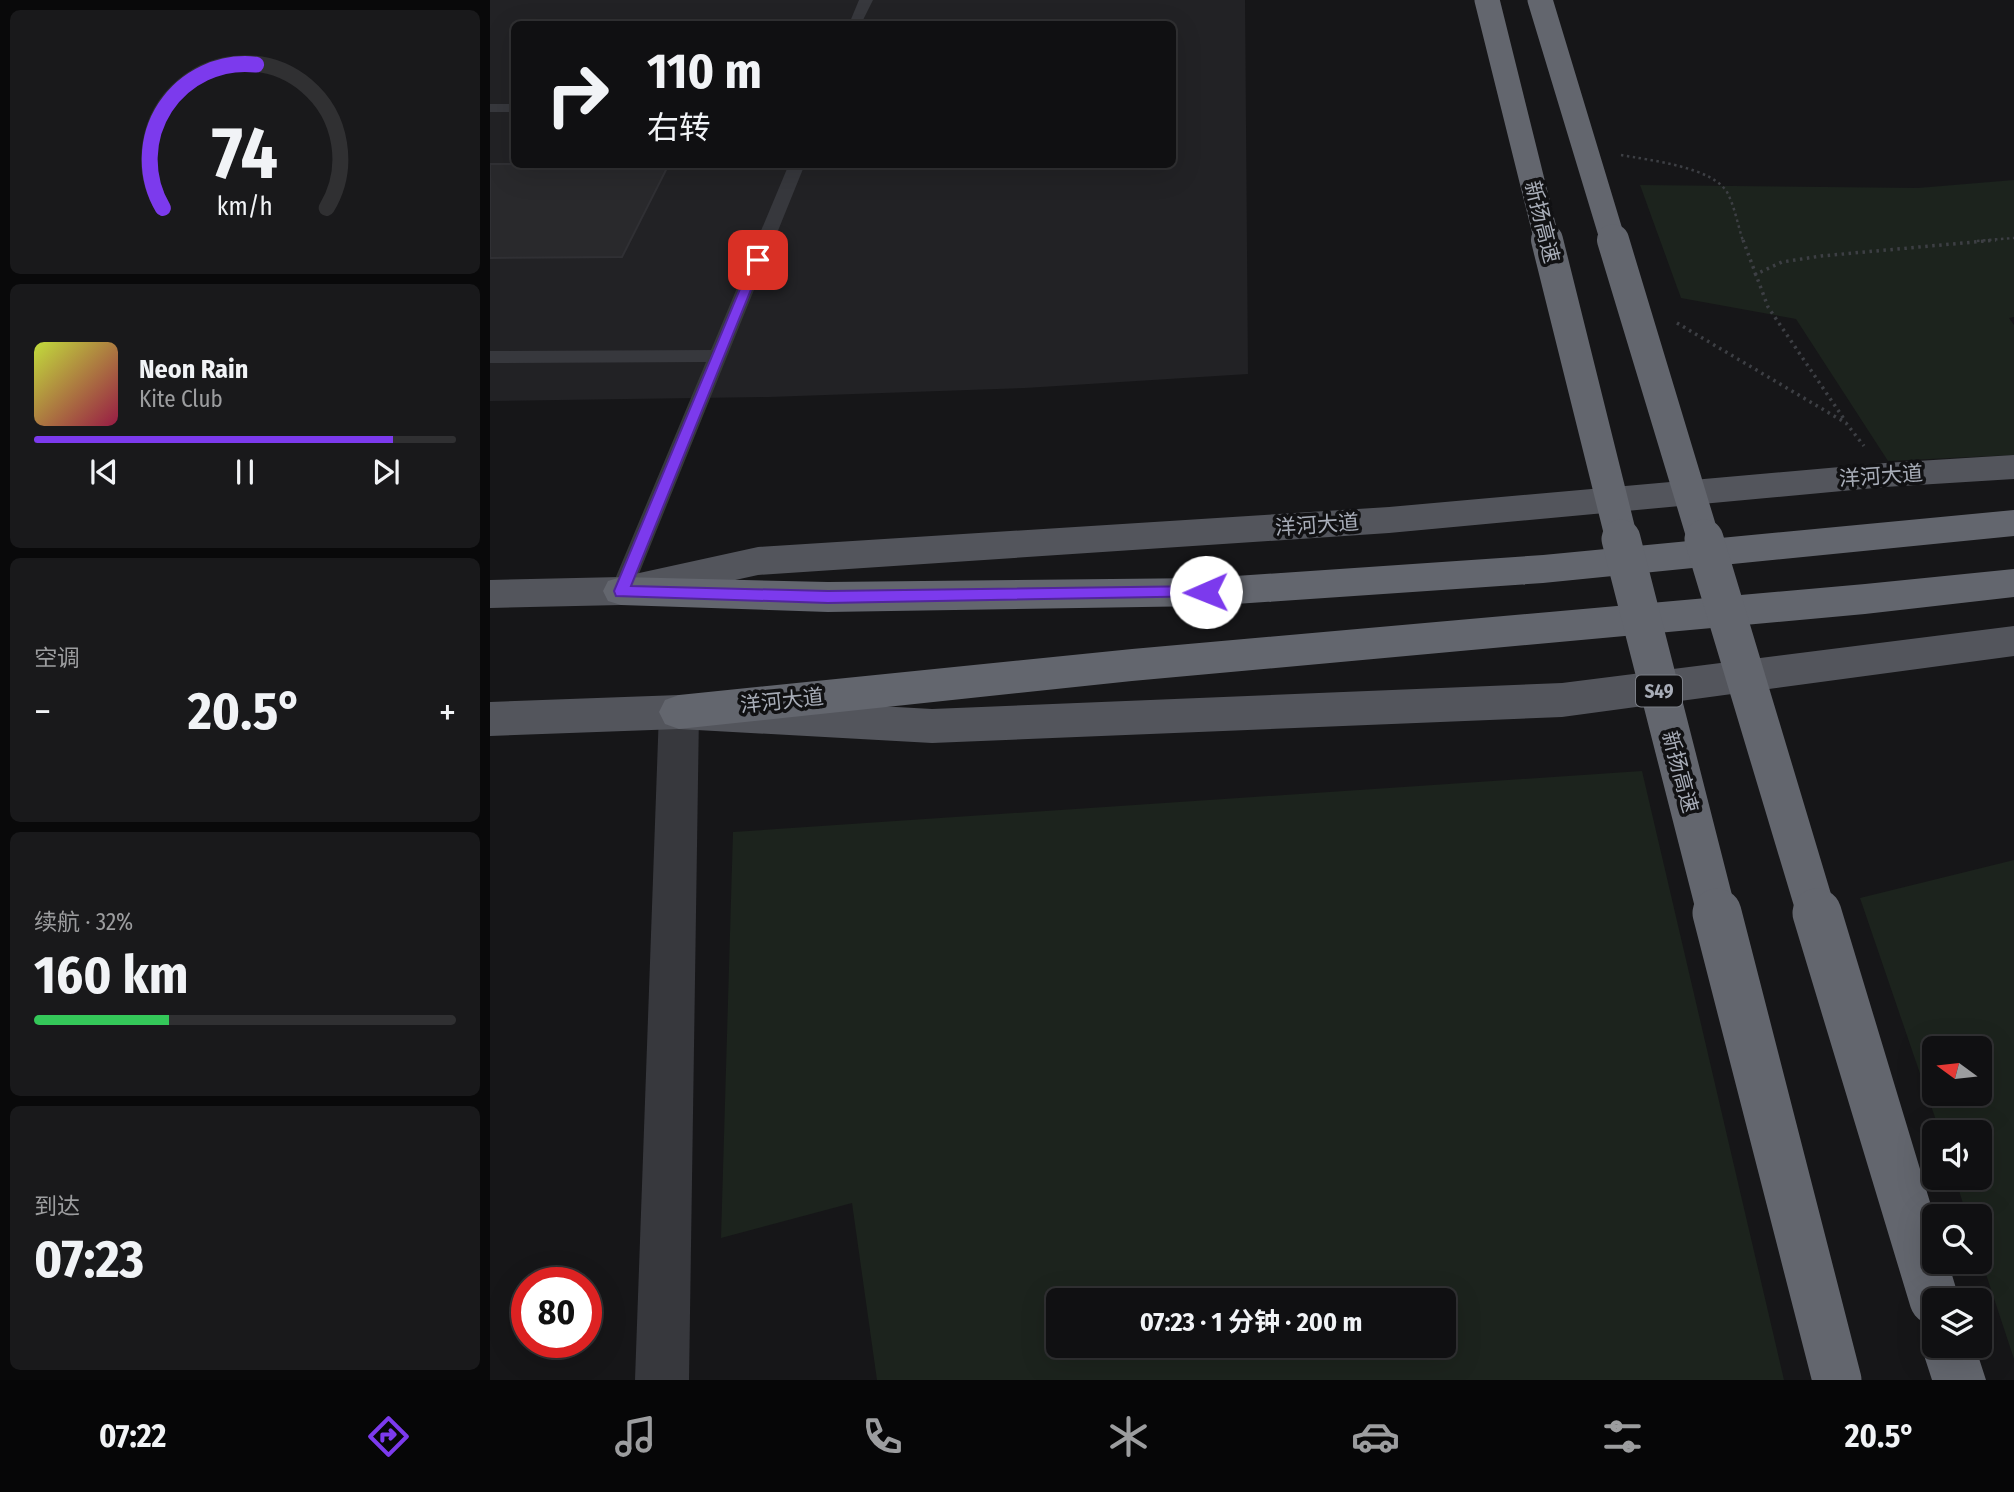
<!DOCTYPE html>
<html lang="zh">
<meta charset="utf-8">
<style>
body{margin:0;font-family:"Fira Sans Condensed","Noto Sans SC",sans-serif;background:#19191b;color:#f1f3f6;height:100vh;display:flex;flex-direction:column;font-size:26px;white-space:nowrap}
*{box-sizing:border-box;margin:0}
p{font-size:23px;color:#9c9d9f}
.icon{flex:none;width:38px;height:38px;fill:none;stroke:currentColor;stroke-width:2;stroke-linecap:round;stroke-linejoin:round}
.map{position:relative;flex:1;overflow:hidden}
.details{display:flex;flex-direction:column;gap:10px;padding:10px;background:#09090a;width:490px}
.details>*{flex:none}
.guide{position:absolute;left:21px;top:21px;width:665px;height:147px;border-radius:10px;box-shadow:0 7px 28px #0002,0 0 0 2px #303032;background:#101012;color:#f1f3f6;overflow:hidden}
.needle{width:46px;rotate:285deg}
.fabs{position:absolute;left:1432px;top:1036px;display:grid;gap:14px}
.fabs a{display:grid;place-items:center;width:70px;height:70px;border-radius:10px;background:#101012;box-shadow:0 7px 28px #0002,0 0 0 2px #303032;font-size:35px}
.speed{position:absolute;left:21px;top:1267px;display:flex;gap:14px;font-size:35px;font-weight:700;text-align:center}
.speed>*{display:grid;place-content:center;width:91px;height:91px;border-radius:50%;background:#101012;box-shadow:0 7px 28px #0002,0 0 0 2px #303032;line-height:1}
.speed .limit{border:10px solid #d22;background:#fff;color:#111}
.pin{position:absolute;display:grid;place-items:center;width:60px;height:60px;color:#fff;margin:-30px;border-radius:14px;box-shadow:0 4px 10px #0006}
.me{position:absolute;width:77px;margin:-38px;rotate:269deg;stroke-linejoin:round;filter:drop-shadow(0 0 5px #0008)}
.turn{display:flex;align-items:center;gap:24px;height:147px;padding:0 21px;font-size:32px}
.turn .icon{width:91px;height:91px;stroke-width:2.5}
.turn b{display:block;font-size:49px;line-height:60px}
.big{font-size:52px;font-weight:700;line-height:1.1}
.details .tile{flex:1;display:flex;flex-direction:column;justify-content:center;gap:10px;min-width:0;padding:0 24px;border-radius:10px;background:#19191b}
.details .dial{align-items:center;gap:0}
.dial svg{height:182px;overflow:visible;fill:none;stroke:#303032;stroke-width:7;stroke-linecap:round;text-anchor:middle}
.dial text{fill:#f1f3f6;stroke:none}
.song{display:flex;align-items:center;gap:21px}
.cover{width:84px;height:84px;border-radius:10px;background:linear-gradient(135deg,hsl(70 70% 55%),hsl(340 70% 35%))}
.played{height:7px;border-radius:4px;background:linear-gradient(90deg,#7c3aed 85%,#303032 85%)}
.keys{display:flex;justify-content:space-around;direction:ltr}
.heat{display:flex;justify-content:space-between;align-items:center;font-size:38px;direction:ltr}
.charge{height:10px;border-radius:5px;background:linear-gradient(90deg,#34c759 32%,#303032 0)}
.trip{position:absolute;left:556px;top:1288px;width:410px;height:70px;border-radius:10px;background:#101012;box-shadow:0 7px 28px #0002,0 0 0 2px #303032;font-weight:700;line-height:70px;text-align:center}
.tabs{display:flex;height:112px;justify-content:space-around;align-items:center;background:#060607;color:#9c9d9f}
.tabs .icon{width:49px;height:49px}
.tabs .active{color:#7c3aed}
.tabs b{font-size:32px;color:#f1f3f6}
main{display:flex;flex:1;min-height:0}
.map>svg:first-child{display:block}
</style>
<main>
<section class="details">
<div class="tile dial"><svg viewBox="0 0 100 80">
<path d="M14 69A42 42 0 1 1 86 69"/>
<path d="M14 69A42 42 0 0 1 55 6" stroke="#7c3aed"/>
<text x="50" y="56" font-size="32" font-weight="700">74</text>
<text x="50" y="72" font-size="11">km/h</text>
</svg></div>
<div class="tile">
<div class="song"><i class="cover"></i><div><b>Neon Rain</b><p>Kite Club</p></div></div>
<div class="played"></div>
<div class="keys"><svg class="icon" aria-label="previous" viewBox="0 0 24 24"><path d="M18 5L8 12l10 7zM5 5v14"/></svg><svg class="icon" aria-label="pause" viewBox="0 0 24 24"><path d="M8 5v14M16 5v14"/></svg><svg class="icon" aria-label="next" viewBox="0 0 24 24"><path d="M6 5l10 7-10 7zM19 5v14"/></svg></div>
</div>
<div class="tile"><p>空调</p>
<div class="heat"><a>−</a><b class="big">20.5°</b><a>+</a></div>
</div>
<div class="tile"><p>续航 · 32%</p><b class="big">160 km</b><div class="charge"></div></div>
<div class="tile"><p>到达</p><b class="big">07:23</b></div>
</section>
<div class="map">
<svg width="1524" height="1380" viewBox="0 0 1524 1380">
<rect width="100%" height="100%" fill="#161618"/>
<!-- built -->
<path fill="#222225" fill-rule="evenodd" d="M0 0H755L758 374 535 388 279 397 0 401ZM24 24H682V164H24Z"/>
<!-- green -->
<path fill="#1c231d" fill-rule="evenodd" d="M1524 180V317L1519 318 1524 325V455L1398 461 1306 319 1191 298 1150 185 1428 188Z
M1152 771 1294 1380H387L362 1203 231 1238 243 832ZM569 1300H954V1346H569Z
M1524 860V1359L1489 1253V1216H1477L1465 1178H1489V1132H1450L1370 898ZM1444 1048H1489V1094H1444Z"/>
<!-- building -->
<path fill="#29292c" stroke="#303034" stroke-width="2" d="M0 164H179L132 257 0 258Z"/>
<g fill="none" stroke-linecap="round" stroke-linejoin="round">
<!-- path-far1 -->
<path stroke="#3d3f44" stroke-width="2.5" stroke-dasharray="2.5 3.5" stroke-linecap="butt" d="M1131 155C1158 160 1225 167 1238 194 1245 208 1248 226 1253 241
M1487 241 1524 238"/>
<!-- path -->
<path stroke="#3d3f44" stroke-width="3.5" stroke-dasharray="2.5 4.5" stroke-linecap="butt" d="M1253 240 1278 307 1354 419
M1264 275 1292 262 1331 256 1506 240
M1187 323 1356 423 1374 446"/>
<!-- lane -->
<path fill="#37383d" fill-rule="evenodd" d="M369 0H383L371 24H359Z
M0 104H24V112H0Z
M299 164H315L142 591 139 597 131 600 123 597 120 591 216 362 0 363V351L221 350Z"/>
<!-- street -->
<path fill="#37383d" fill-rule="evenodd" d="M189 695 203 700 209 712 199 1380H145L169 712 175 700Z"/>
<!-- primary -->
<path fill="#53555c" fill-rule="evenodd" d="M1524 455V479L1395 487 899 533 268 575 131 605 0 608V580L131 577 268 547 899 507 1395 463Z
M1524 626V656L1072 717 442 743 189 729 0 736V702L189 695 442 709 1072 683Z"/>
<!-- highway -->
<path fill="#63666e" fill-rule="evenodd" d="M1524 510V536L1053 583 716 606 338 612 131 605 118 601 113 591 118 581 131 577 338 582 716 578 1053 555Z
M1524 569V597L1375 614 642 681 189 729 175 724 169 712 175 700 189 695 642 649 1375 584Z
M1444 1325V1346H1485L1496 1380H1442L1431 1346 1439 1327Z"/>
<!-- highway-bridge-far3 -->
<path stroke="#63666e" stroke-width="25" d="M997 0 1057 241
M1050 0 1123 241"/>
<!-- highway-bridge-far2 -->
<path stroke="#63666e" stroke-width="32" d="M1057 240 1132 541
M1123 240 1214 541"/>
<!-- highway-bridge-far1 -->
<path stroke="#63666e" stroke-width="39" d="M1131 539 1227 915
M1214 539 1327 915"/>
<!-- highway-bridge -->
<path stroke="#63666e" stroke-width="49" d="M1227 913 1347 1380
M1327 913 1444 1300"/>
</g>
<!-- route -->
<path fill="#7c3aed" stroke="#51269a" stroke-width="2" d="M268 257 273 260 141 586 338 591 716 586 724 592 722 596 338 603 126 596 124 591 262 260Z"/>
<g text-anchor="middle" stroke-width="7" stroke-linejoin="round" paint-order="stroke">
<!-- shield labels -->
<rect fill="#111113" stroke="#7b7e86" stroke-width="2" x="1146" y="675.5" width="46" height="31" rx="5"/>
<g font-size="19" font-weight="bold" fill="#a8adb8">
<text x="1169" y="698">S49</text>
</g>
<!-- street labels -->
<g font-size="21" fill="#a8adb8" stroke="#111113">
<text transform="translate(1052 222) rotate(76)" y="7">新扬高速</text>
<text transform="translate(1391 476) rotate(-4)" y="7">洋河大道</text>
<text transform="translate(827 525) rotate(-4)" y="7">洋河大道</text>
<text transform="translate(292 701) rotate(-6)" y="7">洋河大道</text>
<text transform="translate(1190 772) rotate(75)" y="7">新扬高速</text>
</g>
</g>
</svg>
<div class="fabs">
<a><svg class="needle" viewBox="-14 -14 28 28"><path d="M0-13l5 13h-10z" fill="#e53935"/><path d="M0 13l5-13h-10z" fill="#9c9d9f"/></svg></a>
<a><svg class="icon" aria-label="sound" viewBox="0 0 24 24"><path d="M4 9h4l5-4v14l-5-4H4zM17 9q2 3 0 6"/></svg></a>
<a><svg class="icon" aria-label="search" viewBox="0 0 24 24"><circle cx="10" cy="10" r="6"/><path d="M15 15l6 6"/></svg></a>
<a><svg class="icon" aria-label="layers" viewBox="0 0 24 24"><path d="M12 4l9 5-9 5-9-5zM3 14l9 5 9-5"/></svg></a>
</div>
<div class="speed"><div class="limit">80</div></div>
<div class="pin" style="left:268px;top:260px;background:#d93025"><svg class="icon" aria-label="arrive" viewBox="0 0 24 24"><path d="M6 21V4h12l-3 4 3 4H6"/></svg></div>
<svg class="me" style="left:716px;top:592px" viewBox="-20 -20 40 40"><circle r="19" fill="#fff"/><path d="M0-13L10 11 0 6-10 11z" fill="#7c3aed"/></svg>
<div class="trip">07:23 · 1 分钟 · 200 m</div>
<div class="guide">
<div class="turn"><svg class="icon" aria-label="right" viewBox="0 0 24 24"><path d="M7 20v-9h11M14 6l5 5-5 5"/></svg><div><b>110 m</b>右转</div></div>
</div>
</div>
</main>
<nav class="tabs">
<b>07:22</b>
<svg class="icon active" aria-label="directions" viewBox="0 0 24 24"><path d="M12 3l9 9-9 9-9-9zM9 14v-3h6M13 9l2 2-2 2"/></svg>
<svg class="icon" aria-label="music" viewBox="0 0 24 24"><path d="M9 18V5l10-2v13"/><circle cx="6" cy="18" r="3"/><circle cx="16" cy="16" r="3"/></svg>
<svg class="icon" aria-label="phone" viewBox="0 0 24 24"><path d="M5 4h4l2 5-3 2q2 4 5 5l2-3 5 2v4C11 20 4 13 5 4z"/></svg>
<svg class="icon" aria-label="climate" viewBox="0 0 24 24"><path d="M12 3v18M4 7l16 10M4 17L20 7"/></svg>
<svg class="icon" aria-label="car" viewBox="0 0 24 24"><path d="M5 17H2v-5l4-1 3-4h7l3 4 3 1v5h-3M9 17h6M6 11h13"/><circle cx="7" cy="17" r="2"/><circle cx="17" cy="17" r="2"/></svg>
<svg class="icon" aria-label="filters" viewBox="0 0 24 24"><path d="M4 7h16M4 17h16"/><circle cx="9" cy="7" r="2"/><circle cx="15" cy="17" r="2"/></svg>
<b>20.5°</b>
</nav>
